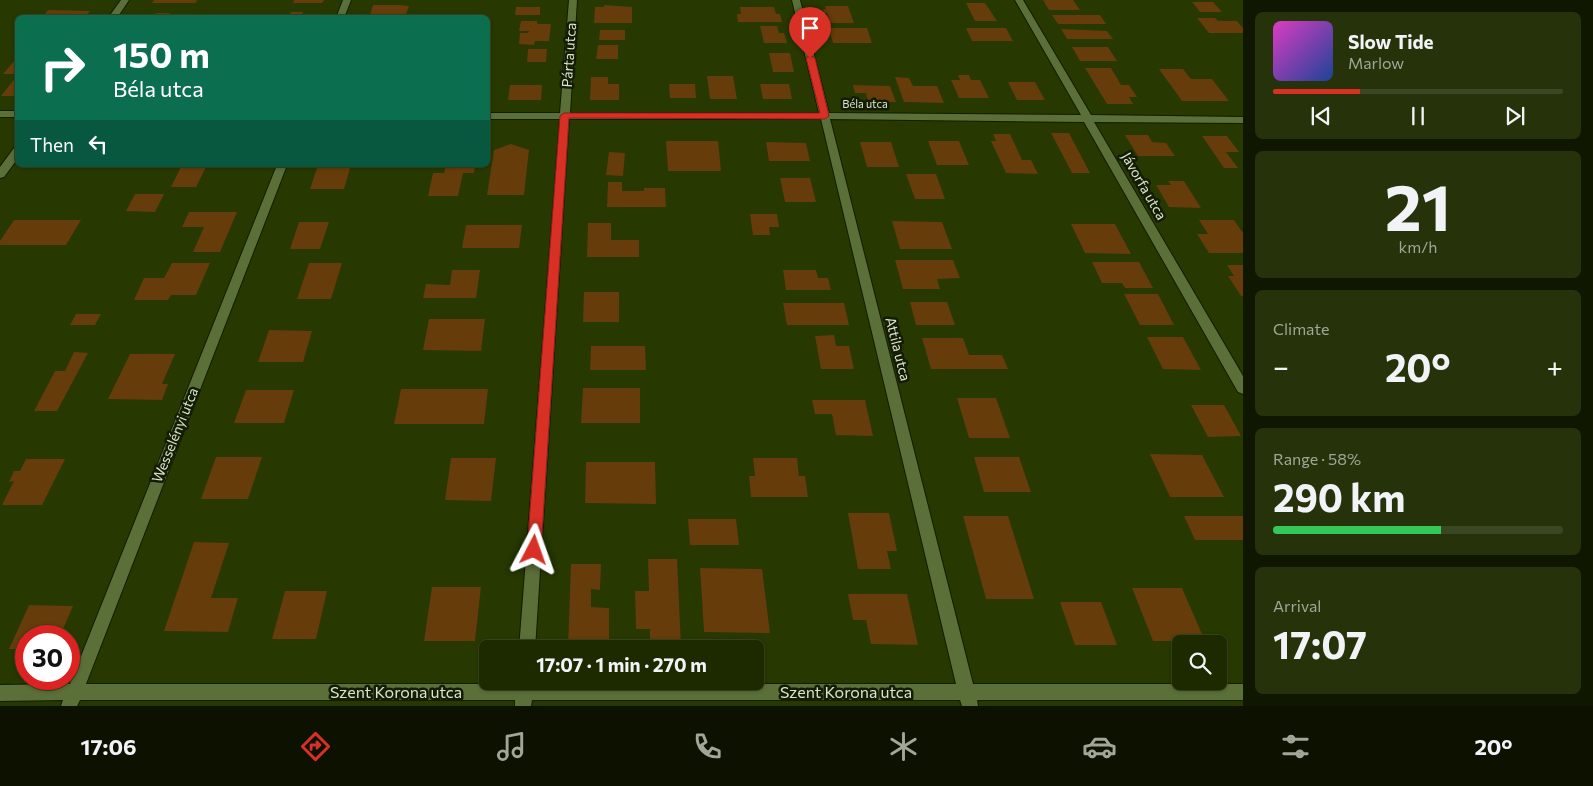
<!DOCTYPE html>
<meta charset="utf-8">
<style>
body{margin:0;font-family:Commissioner,sans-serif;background:#25320a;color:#f1f3f6;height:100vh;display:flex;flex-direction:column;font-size:19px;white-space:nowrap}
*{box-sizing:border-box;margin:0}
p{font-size:16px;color:#a0a799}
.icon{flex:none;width:28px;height:28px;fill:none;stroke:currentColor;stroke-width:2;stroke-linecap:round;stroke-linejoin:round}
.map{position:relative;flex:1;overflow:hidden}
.panel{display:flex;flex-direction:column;gap:12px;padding:12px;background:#101700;width:350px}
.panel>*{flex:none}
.top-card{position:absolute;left:15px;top:15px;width:475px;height:152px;border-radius:8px;box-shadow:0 1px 4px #0004,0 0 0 1px #3b4622;background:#0b6e4f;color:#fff;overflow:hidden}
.buttons{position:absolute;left:1172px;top:635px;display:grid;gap:10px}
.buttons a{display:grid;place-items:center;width:55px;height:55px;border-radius:8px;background:#1d2a00;box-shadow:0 1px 4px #0004,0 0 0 1px #3b4622;font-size:25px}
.speed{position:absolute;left:15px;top:625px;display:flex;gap:10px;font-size:25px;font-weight:700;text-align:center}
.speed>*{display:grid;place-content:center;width:65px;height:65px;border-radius:50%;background:#1d2a00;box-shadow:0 1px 4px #0004,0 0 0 1px #3b4622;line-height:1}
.speed .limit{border:8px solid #d22;background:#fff;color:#111}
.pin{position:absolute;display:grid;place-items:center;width:42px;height:42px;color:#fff;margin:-51px -21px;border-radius:50% 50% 50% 0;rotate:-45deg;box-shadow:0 0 5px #0007}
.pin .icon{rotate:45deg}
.me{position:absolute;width:55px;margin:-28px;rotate:4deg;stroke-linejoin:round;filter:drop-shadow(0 0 4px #0008)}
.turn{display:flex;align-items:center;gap:18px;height:105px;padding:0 15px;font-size:22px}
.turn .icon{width:65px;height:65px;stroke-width:2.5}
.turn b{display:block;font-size:35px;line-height:42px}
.then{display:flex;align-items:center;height:48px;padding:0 15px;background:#0003;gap:10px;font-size:19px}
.big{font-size:38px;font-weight:700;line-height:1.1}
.panel .tile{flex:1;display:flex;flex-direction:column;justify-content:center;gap:8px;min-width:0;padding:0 18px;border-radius:8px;background:#25320a}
.panel .dial{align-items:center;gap:0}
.dial b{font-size:65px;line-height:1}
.song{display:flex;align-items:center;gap:15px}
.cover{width:60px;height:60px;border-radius:8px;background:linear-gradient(135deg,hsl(310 70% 55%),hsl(220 70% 35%))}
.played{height:5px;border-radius:2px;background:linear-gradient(90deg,#d93025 30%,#3b4622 30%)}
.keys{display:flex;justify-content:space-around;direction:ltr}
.heat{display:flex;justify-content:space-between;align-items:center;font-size:28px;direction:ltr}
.charge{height:8px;border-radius:4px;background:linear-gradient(90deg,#34c759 58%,#3b4622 0)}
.trip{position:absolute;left:479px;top:640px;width:285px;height:50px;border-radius:8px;background:#1d2a00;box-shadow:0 1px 4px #0004,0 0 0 1px #3b4622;font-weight:700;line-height:50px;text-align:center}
.tabs{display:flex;height:80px;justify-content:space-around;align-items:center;background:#0c1100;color:#a0a799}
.tabs .icon{width:35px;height:35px}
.tabs .current{color:#d93025}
.tabs b{font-size:22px;color:#f1f3f6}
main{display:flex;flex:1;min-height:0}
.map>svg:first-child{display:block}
</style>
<main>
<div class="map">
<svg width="1243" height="706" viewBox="0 0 1243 706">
<rect width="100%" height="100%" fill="#273800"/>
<!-- building -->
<path fill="#653c0a" d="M154 0H197L196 3H152Z
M294 0H324L322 3H293Z
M1043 0H1073L1080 10H1049Z
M1192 2H1213L1222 12H1200Z
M966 3H985L997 21H975Z
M373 5H399L409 6 405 17 369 18Z
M604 5 632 7V23H594L595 7H604Z
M825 6H848L854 23H830L827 13H824L823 9H826Z
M516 7H540V15H515Z
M740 7H774L776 14H780L782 22H738L737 14H741Z
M48 10 90 11 85 18H42Z
M291 12H303L301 18H288Z
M156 13H170L167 18H141V16H154Z
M1052 15H1100L1106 24H1058Z
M1197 18H1215L1218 21H1237L1243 28V33H1209Z
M521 21H537V24H551L549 41H535L534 45 519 44 520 33H528L529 31H519Z
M760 26H777L779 33H784L787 43H764Z
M829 28H867L872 43H833Z
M966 28H1006L1013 41H972Z
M1061 29 1107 31 1113 39H1067Z
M600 30H625V40H599Z
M598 45H618V59H596Z
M1072 47H1108L1117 61H1080Z
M528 49H547L546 62H527Z
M769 53H790L794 72H773Z
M15 60H18V74H3Z
M1085 68H1111L1121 85H1129L1137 97H1129L1133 104H1107Z
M1159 69H1183L1191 79H1212L1229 101H1182Z
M958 75H969L971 80H980L989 98H959L951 80H960Z
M707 76H733L737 99H710Z
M16 77H18V96H1Z
M591 77H608V84H619V100H590Z
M895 77 909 78 913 86H937L944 103 904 102Z
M1008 82H1035L1045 100H1017Z
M669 84H695L696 98H670Z
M760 84H789L792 99H763Z
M510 85H542L541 100H508Z
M853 85 890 86 896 102H868L866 93H855Z
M1051 133H1069L1090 173H1072Z
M993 134H1010L1022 160H1031L1038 174 1006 173 991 141H996Z
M1125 135H1148L1152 142 1166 143 1175 156H1138Z
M1202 136H1227L1239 152H1226L1238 168H1224Z
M666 141H718L721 171H668Z
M928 141H959L969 165H937Z
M766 142 806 143 810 161H769Z
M860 142H891L899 167H867Z
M511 144 529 150 524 195H487L494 150Z
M609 152 625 153 623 176 606 175Z
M182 165H207L196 187H171Z
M318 165H351L344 189H310Z
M370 165H417V167H369Z
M446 165H475L474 173H463L458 196H428L433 173H444Z
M906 174H936L945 199H915Z
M780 178H810L816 202H785Z
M1168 181H1184L1201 208 1169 207 1156 185H1171Z
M608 182H622V191H644V188H665L666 207H607Z
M135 194H164L155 212 126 211Z
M189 212H237L220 252H193L204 227H182Z
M750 214H777L779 227H769L770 235H753Z
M14 220H81L66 245H0V241Z
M1199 220H1234L1243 233V253H1209L1197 234H1208Z
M892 221 942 222 952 249H900Z
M299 222H329L320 249H290Z
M588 223H611V240H639V257H587Z
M1071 224H1115L1131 254 1085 253Z
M466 225H522L519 248H462Z
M895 260H953L960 278 937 279 940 289H903Z
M1092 262H1139L1153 288H1125L1122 283H1102Z
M172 263H210L196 295H171L168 300H134L144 278H164Z
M309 263H342L331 299H297Z
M1227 265H1243V296H1241L1228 276H1234Z
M452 270H480L476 298H423L426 284 450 285Z
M783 270H816L818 278H828L831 290H786Z
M584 292H619V322H583Z
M1124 294H1158L1174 325H1140Z
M910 302H947L955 325H916Z
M783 303H844L849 325H787Z
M76 314H101L95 325H70Z
M429 319H485L481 351 423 350Z
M269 330 312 331 303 362H258Z
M834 335 836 346H849L854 369H821L815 336Z
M1147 337H1183L1201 370 1163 369Z
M922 338H963L969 355H1002L1008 369H931Z
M591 346H645L646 370H590Z
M74 352 88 353 57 411H34L55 371H65Z
M130 354H175L162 384H168L162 400 108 399Z
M583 388H640V423H581Z
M401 389H488L484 424H394Z
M246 390H294L284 423H234Z
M957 398H996L1010 438H969Z
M812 400H865L873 436 836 435 832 414H815Z
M1191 405H1224L1241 436 1208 437Z
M1150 454 1202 455 1224 497H1170Z
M216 457H262L248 499H201Z
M974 457H1019L1031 492H984Z
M451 458H496L491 501 445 500Z
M753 458H797L799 476H805L808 497H751L749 476H755Z
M26 459H65L42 505H2L14 481 9 482 14 471H20Z
M586 462H655L656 504 585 503Z
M848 513H889L897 551H887L891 569H858Z
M963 516H1008L1034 599H986Z
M1184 516H1243V540H1195Z
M688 519H736L739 545H690Z
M194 542 229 543 211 598H238L228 632 164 631Z
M648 559H677L681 646H650V629H636L635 591H649Z
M571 564H601L600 590 591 589V607L609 608V649L568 648Z
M700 568 762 569 770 633 704 632Z
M432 587H481L475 641H424Z
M1132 588H1182L1205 641H1153Z
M285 591H327L316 639H272Z
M848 594H907L918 645 871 644 866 620H853Z
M1060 602H1101L1117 645H1075Z
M29 605 73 606 60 636H26V649H9Z"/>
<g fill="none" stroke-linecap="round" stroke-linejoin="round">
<!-- minor casing -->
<g stroke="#131d02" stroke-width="2">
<path id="minor" d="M121 0H129L117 18H108Z
M343 0H351L344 18H336Z
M569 0H577L570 113H819L792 0H800L829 113 1081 115 1015 0H1023L1091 115 1243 117V123L1094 122 1243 376V394L1238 392 1084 122 830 119 973 684H1243V700H977L978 706H962L960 700H532L531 706H515V700H80L77 706H61L63 700 0 701V685L70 684 277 165H287L86 684H517V681H533V684H956L821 119H569L535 649H519L560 119H488V113H560Z
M0 111H18V117H0Z
M18 147V158L4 177 0 178V167L14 148Z"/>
</g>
<!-- minor -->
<use href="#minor" fill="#5b6f38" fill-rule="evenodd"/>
</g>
<!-- route -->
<path fill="#d93025" stroke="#8d1f18" d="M810 55 815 58 829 116 825 119 569 118 541 550 539 555 534 557 529 555 527 550 560 116 564 113H820L806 58Z"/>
<g text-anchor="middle" stroke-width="5" stroke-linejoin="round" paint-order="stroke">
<!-- far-street labels -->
<g font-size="11" fill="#d9e5c8" stroke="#141c06">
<text x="865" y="108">Béla utca</text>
</g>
<!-- street labels -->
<g font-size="14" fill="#d9e5c8" stroke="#141c06">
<text transform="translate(569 55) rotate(-86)" y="5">Párta utca</text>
<text transform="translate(1144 186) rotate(60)" y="5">Jávorfa utca</text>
<text transform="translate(898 349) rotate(76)" y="5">Attila utca</text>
<text transform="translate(175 435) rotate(-68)" y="5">Wesselényi utca</text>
</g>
<!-- near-street labels -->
<g font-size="16" fill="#d9e5c8" stroke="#141c06">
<text x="396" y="698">Szent Korona utca</text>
<text x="846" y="698">Szent Korona utca</text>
</g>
</g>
</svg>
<div class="buttons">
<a><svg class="icon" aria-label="search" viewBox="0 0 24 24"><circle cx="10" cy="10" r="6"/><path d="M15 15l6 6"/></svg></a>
</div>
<div class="speed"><div class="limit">30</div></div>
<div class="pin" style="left:810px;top:58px;background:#d93025"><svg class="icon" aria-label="arrive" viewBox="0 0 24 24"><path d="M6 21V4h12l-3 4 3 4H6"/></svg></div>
<svg class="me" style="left:534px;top:550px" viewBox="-20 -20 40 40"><path d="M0-17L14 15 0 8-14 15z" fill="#d93025" stroke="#fff" stroke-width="4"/></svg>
<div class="trip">17:07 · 1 min · 270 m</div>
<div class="top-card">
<div class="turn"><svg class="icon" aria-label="right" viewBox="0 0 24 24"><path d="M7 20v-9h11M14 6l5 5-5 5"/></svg><div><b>150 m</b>Béla utca</div></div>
<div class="then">Then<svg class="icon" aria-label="left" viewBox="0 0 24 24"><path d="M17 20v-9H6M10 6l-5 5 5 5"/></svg></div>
</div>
</div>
<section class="panel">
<div class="tile">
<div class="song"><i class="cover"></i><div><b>Slow Tide</b><p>Marlow</p></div></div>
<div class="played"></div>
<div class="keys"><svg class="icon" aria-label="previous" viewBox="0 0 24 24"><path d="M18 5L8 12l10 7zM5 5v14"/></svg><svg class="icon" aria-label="pause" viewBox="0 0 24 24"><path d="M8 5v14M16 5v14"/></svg><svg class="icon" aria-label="next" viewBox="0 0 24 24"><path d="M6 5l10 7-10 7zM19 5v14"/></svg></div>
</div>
<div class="tile dial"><b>21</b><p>km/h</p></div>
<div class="tile"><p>Climate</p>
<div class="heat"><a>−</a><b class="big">20°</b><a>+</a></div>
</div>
<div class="tile"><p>Range · 58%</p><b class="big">290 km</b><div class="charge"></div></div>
<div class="tile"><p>Arrival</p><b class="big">17:07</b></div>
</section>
</main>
<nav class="tabs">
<b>17:06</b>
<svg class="icon current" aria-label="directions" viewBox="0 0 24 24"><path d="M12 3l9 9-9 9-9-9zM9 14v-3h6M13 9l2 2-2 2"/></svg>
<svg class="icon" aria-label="music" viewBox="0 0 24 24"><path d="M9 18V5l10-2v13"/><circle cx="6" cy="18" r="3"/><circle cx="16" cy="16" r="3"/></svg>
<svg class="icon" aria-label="phone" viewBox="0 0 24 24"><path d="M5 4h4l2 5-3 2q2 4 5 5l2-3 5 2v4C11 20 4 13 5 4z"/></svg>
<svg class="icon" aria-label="climate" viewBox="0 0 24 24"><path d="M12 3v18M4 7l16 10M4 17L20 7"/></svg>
<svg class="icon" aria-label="car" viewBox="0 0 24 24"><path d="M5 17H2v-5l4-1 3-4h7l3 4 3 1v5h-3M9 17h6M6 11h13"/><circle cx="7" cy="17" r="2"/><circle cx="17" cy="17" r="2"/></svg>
<svg class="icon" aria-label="filters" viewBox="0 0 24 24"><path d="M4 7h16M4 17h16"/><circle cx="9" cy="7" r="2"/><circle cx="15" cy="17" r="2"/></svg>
<b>20°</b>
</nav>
